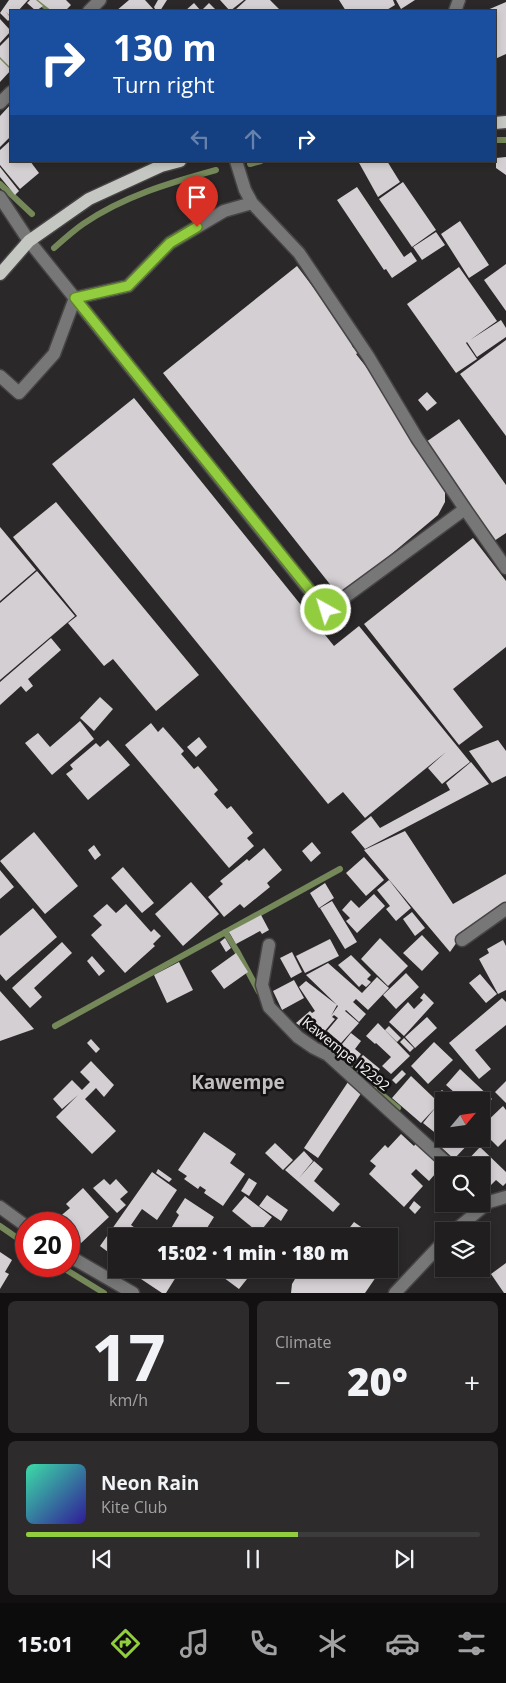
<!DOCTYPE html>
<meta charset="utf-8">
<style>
body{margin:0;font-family:"Open Sans",sans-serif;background:#2d2b2c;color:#f1f3f6;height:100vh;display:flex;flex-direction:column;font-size:19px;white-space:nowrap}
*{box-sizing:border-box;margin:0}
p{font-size:16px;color:#a2a2a4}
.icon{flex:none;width:28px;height:28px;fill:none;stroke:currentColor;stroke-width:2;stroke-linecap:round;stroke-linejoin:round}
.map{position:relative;height:1293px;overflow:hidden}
.details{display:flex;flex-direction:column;gap:8px;padding:8px;background:#121011;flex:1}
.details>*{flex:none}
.top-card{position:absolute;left:10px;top:10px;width:486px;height:152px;border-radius:0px;box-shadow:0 2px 8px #0003,0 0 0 1px #3d3c3d;background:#1a4fa0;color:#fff;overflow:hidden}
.needle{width:32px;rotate:61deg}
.controls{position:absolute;left:435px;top:1092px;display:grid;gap:10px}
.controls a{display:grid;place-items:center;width:55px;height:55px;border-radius:0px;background:#201e1f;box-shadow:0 2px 8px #0003,0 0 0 1px #3d3c3d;font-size:25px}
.speed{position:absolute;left:15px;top:1212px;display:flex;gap:10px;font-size:25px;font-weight:700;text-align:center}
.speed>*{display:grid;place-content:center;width:65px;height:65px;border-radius:50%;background:#201e1f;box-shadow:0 2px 8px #0003,0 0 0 1px #3d3c3d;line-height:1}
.speed .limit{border:8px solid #d22;background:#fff;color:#111}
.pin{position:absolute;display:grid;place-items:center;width:42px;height:42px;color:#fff;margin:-51px -21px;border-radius:50% 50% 50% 0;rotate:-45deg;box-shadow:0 0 5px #0007}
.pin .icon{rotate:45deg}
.me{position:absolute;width:55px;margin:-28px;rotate:321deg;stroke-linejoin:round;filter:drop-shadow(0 0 4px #0008)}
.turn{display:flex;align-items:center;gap:18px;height:105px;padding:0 20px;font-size:22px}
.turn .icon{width:65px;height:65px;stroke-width:2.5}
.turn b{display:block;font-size:35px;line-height:42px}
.lanes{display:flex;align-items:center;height:48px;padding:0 20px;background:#0003;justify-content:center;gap:25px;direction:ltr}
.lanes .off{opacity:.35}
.big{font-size:38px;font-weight:800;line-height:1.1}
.details .card{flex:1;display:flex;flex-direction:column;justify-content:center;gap:8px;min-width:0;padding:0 18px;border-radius:8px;background:#2d2b2c}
.details .dial{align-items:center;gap:0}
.dial b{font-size:65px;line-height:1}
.song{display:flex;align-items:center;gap:15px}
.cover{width:60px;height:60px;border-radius:8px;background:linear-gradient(135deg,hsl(160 70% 55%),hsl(250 70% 35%))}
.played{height:5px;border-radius:2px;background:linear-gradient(90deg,#92cd3f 60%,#3d3c3d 60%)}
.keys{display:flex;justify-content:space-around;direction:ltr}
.heat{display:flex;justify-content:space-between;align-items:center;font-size:28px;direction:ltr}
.details .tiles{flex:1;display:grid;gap:8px;grid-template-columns:1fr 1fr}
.card:last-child{grid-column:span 2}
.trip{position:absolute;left:108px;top:1228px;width:290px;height:50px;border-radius:0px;background:#201e1f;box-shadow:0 2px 8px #0003,0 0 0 1px #3d3c3d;font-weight:800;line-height:50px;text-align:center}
.menu{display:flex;height:80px;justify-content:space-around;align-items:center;background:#0d0c0c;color:#a2a2a4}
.menu .icon{width:35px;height:35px}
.menu .active{color:#92cd3f}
.menu b{font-size:22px;color:#f1f3f6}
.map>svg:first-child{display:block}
</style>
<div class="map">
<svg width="506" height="1293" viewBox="0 0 506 1293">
<rect width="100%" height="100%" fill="#2b2829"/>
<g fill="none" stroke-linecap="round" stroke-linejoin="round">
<!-- stream -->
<path stroke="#758859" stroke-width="6" d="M37 0 51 11
M0 58 11 69
M495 140H506
M250 164 261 161
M0 184 32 214
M54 248C63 240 73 231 83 224 124 196 169 183 216 170
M225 932 237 951 259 992
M55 1026 340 869
M349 1067 398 1108
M0 1226 26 1244
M60 1266 104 1293"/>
</g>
<!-- building -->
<path fill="#d4cfd2" d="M9 0H28L18 11H11V17L6 12 11 18 8 21 0 13Z
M30 0H36L43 6 36 11 27 3Z
M38 0H66L71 5 66 10 67 11H52Z
M129 0H145L155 11H116Z
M158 0H167L160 11H156L154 7Z
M220 0H244L230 11Z
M246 0H270L281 11H234Z
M339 0H393L395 5 385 11H346Z
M396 0H415L401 9Z
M506 2V54L495 59V11H485Z
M194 3 201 11 209 3 217 11H185Z
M0 19 11 31 0 43Z
M11 35V68L0 57V46Z
M0 59 11 70 0 82Z
M11 104V136L0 147V116Z
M11 140V161H30L39 173 20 189 0 165V150Z
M506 157V175L496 168V158Z
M358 161H387L400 182 378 197Z
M0 167 19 191 15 195 0 177Z
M403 182 436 230 412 247 379 199Z
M357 187 404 257 411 252 417 261 392 278 386 269 384 270 337 200Z
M460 221 489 265 469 278 441 234Z
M436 232 445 245 422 260 413 247Z
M506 264V311L484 280Z
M297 266 351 337 352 346 358 353 356 354 378 382 445 484V502L438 515 340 597 163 373Z
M459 267 497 321 470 340 501 320 506 328V337L477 357 467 342 466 343 477 359 456 373 407 304Z
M506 340V436L460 374Z
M427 392 437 403 427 411 418 400Z
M134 398 334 646 359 626 470 762 442 784 428 768 446 752 365 818 343 792 328 804 52 464Z
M459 419 506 485V533L491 543 426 442Z
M56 502 199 675 156 711 113 659 104 666 68 623 77 616 13 537Z
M0 527 36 570 0 601Z
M473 538 506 581V647L453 689 483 727 459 745 364 624Z
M37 571 75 616 0 680V603Z
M51 638 61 650 28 679 33 686 26 692 21 686 0 705V682Z
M100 697 113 709 94 731 80 718Z
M80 721 94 739 52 775 25 743 38 733 50 747Z
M151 723 158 732 163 727 184 751 181 754 194 769 198 766 218 790 214 794 227 809 231 806 253 833 247 838 254 846 229 868 125 745Z
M199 737 207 747 196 757 187 747Z
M108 740 130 765 88 800 66 774 73 769 70 765 96 743 100 747Z
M498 740 506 751V776L492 783 469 751Z
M471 762 489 784 365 849 351 832 371 816 380 828 450 790 446 783Z
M405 831 453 904 506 874V906L464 932 450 952 364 850Z
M34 832 78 886 45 914 0 861Z
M312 842 321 853 311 862 302 851Z
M94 845 101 855 95 860 88 850Z
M264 848 282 870 267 883 270 887 244 908 240 904 224 917 208 897 223 884 220 881 247 859 249 861Z
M364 857 384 880 366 896 346 873Z
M123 867 154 903 142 913 111 878Z
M0 870 14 887 0 899Z
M389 880 411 908 396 921 386 909 390 906 377 890Z
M191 882 219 914 183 946 155 914Z
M325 883 334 898 319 908 310 893Z
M374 894 385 906 357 933 346 921 350 918 342 910 351 900 359 908Z
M332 901 357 942 345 949 320 908Z
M107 904 116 913 126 904 151 932 154 929 161 936 153 944 155 946 125 973 91 935 102 925 93 916Z
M33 908 57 937 6 981 0 974V936Z
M412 912 425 928 415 936 403 919Z
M261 915 269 930 262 934 260 931 236 944 229 932Z
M422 935 439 953 422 971 403 953Z
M225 938 231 948 226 952 220 942Z
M380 938 408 966 388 986 361 959Z
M330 939 339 956 305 973 296 956Z
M503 940 506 946V990L498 994 479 959 489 953 487 949Z
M62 942 72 953 34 988 42 997 30 1008 12 988Z
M292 952 302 972 291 978 280 958Z
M236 953 248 972 224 989 211 971Z
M351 955 371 975 367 979 371 982 366 987 362 984 359 987 338 965Z
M92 956 105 971 99 976 87 961Z
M179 962 193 990 167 1003 154 975Z
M328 963 362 993 377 977 389 988 368 1010 356 999 353 1002 366 1014 359 1022 346 1010 345 1011 359 1023 341 1043 327 1031 338 1018 334 1015 332 1017 335 1019 318 1039 296 1023 310 1011 312 1013 315 1011 299 987 306 981 337 1005 331 1016 338 1006 306 975Z
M406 973 419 987 396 1009 383 995Z
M480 974 497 994 486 1003 469 983Z
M294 980 304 998 282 1010 273 991Z
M0 991 34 1029 0 1041Z
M424 993 434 1003 404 1036 389 1022 408 1002 414 1009 423 1000 420 998Z
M502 998 506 1002V1025L475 1050 491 1069 479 1079 449 1043Z
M427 1017 437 1028 415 1048 405 1037Z
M378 1023 410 1056 391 1074 382 1066 391 1057 376 1043 375 1044 366 1036Z
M389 1026 401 1038 397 1042 385 1030Z
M351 1033 361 1041 355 1049 361 1054 354 1063 338 1049Z
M404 1038 414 1048 410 1052 400 1042Z
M91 1039 100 1049 96 1053 87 1043Z
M434 1042 453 1060 428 1084 411 1066Z
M363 1055 380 1069 372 1079 355 1064Z
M91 1061 114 1085 104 1097 96 1088 85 1099 116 1131 92 1154 56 1117 78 1095 62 1109 53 1099 72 1080 82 1090 90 1082 80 1072Z
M460 1069 492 1099 481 1110V1101H464L446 1085Z
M402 1070 406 1074 396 1084 392 1080Z
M411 1076 434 1098 442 1090 449 1096 444 1101V1140L423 1123 436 1107 421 1123 392 1098Z
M350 1079 364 1089 318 1158 304 1148Z
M506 1081V1103L495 1092Z
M503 1106 506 1110V1139L498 1147 481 1130V1127Z
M204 1132 236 1154 230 1163 245 1174 223 1206 204 1193 206 1190 200 1186 198 1189 184 1179 187 1176 178 1170Z
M401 1134 414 1146 417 1142 442 1166 429 1181 416 1169 411 1174 423 1186 404 1207 369 1174 376 1166 370 1161 385 1145 388 1148Z
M451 1139H473L454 1159 442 1148Z
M275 1143 293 1160 283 1170 265 1153Z
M480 1147 506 1172V1183L503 1186 496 1180 488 1188 481 1181V1166H466L464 1164Z
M304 1151 313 1161 299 1178 314 1161 323 1169 314 1181 340 1204 333 1212 285 1170Z
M158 1169 172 1179 169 1182 156 1173Z
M152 1172 177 1190 157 1220 142 1209 131 1225 145 1235 144 1236H116V1258L100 1246Z
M249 1178 257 1183 249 1196 241 1191Z
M104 1179 110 1185 116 1179 128 1192 120 1199 126 1205 117 1213 93 1188Z
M83 1188 109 1217 80 1244 69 1232V1224H62L57 1219 70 1208 66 1204Z
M267 1195 288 1210 281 1221 259 1206Z
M245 1196 272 1217 259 1233 232 1211Z
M185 1198 214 1217 202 1236 167 1235 179 1215 176 1212Z
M414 1201 421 1207 415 1214 409 1208Z
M354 1222 374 1236H346L344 1235Z
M0 1252 12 1260 5 1272 9 1274 0 1289Z
M506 1263V1293H504L491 1274Z
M147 1269H181L166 1293H162L141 1279Z
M212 1269H255L239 1289Z
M301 1269H364L376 1277 365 1293H291L292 1284Z"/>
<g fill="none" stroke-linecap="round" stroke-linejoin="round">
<!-- minor casing -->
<g stroke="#474445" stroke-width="15">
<path id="minor" d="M89 11 100 0
M455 11 459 0
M0 103 11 92
M0 197 29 241 326 611 465 509 417 438 368 356 299 253 252 203
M0 376 19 393 54 354 75 298 128 286 170 243 224 211 252 203 245 190 236 161
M465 509 506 568
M462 940 506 909
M269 945 262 985 269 1007 298 1037 314 1048 328 1055 450 1166
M0 1207 26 1226
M454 1231 489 1202 506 1197
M69 1256 133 1293
M395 1293 444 1241"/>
</g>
<!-- major casing -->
<g stroke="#474445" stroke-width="15">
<path id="major" d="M495 123 506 122
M0 274 29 241 89 199 161 166 180 161"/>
</g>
<!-- minor -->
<use href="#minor" stroke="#767776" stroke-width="12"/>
<!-- major -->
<use href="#major" stroke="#c5c7c3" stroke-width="12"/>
</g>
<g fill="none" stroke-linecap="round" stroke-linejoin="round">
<!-- route casing -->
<g stroke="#5f8529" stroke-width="12">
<path id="route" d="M197 227 170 243 128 286 75 298 326 610"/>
</g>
<!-- route -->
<use href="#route" stroke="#92cd3f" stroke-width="9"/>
</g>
<g text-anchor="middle" stroke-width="5" stroke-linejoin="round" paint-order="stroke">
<!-- street labels -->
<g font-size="14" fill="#f5f3f4" stroke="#131112">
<text transform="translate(346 1054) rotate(39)" y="5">Kawempe I 2292</text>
</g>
<!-- district labels -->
<g font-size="19" font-weight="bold" fill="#c2bec0" stroke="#131112">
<text x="238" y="1089">Kawempe</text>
</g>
</g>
</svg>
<div class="controls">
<a><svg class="needle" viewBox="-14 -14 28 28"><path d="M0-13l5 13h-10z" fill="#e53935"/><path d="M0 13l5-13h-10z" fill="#a2a2a4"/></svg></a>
<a><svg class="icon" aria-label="search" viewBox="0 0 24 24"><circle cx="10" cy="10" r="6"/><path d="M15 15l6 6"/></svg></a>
<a><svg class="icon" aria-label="layers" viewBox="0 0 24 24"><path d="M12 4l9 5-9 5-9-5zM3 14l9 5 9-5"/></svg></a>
</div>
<div class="speed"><div class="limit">20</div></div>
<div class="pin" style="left:197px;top:227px;background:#d93025"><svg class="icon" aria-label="arrive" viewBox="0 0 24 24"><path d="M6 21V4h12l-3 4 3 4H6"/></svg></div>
<svg class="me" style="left:326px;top:610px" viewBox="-20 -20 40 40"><circle r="17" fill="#92cd3f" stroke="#fff" stroke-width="3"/><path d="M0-11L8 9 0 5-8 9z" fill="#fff"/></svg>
<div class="trip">15:02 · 1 min · 180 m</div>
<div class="top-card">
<div class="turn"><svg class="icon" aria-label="right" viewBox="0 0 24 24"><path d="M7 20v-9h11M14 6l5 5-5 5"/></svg><div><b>130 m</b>Turn right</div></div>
<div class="lanes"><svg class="icon off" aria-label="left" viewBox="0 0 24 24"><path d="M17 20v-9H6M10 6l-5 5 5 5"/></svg><svg class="icon off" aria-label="ahead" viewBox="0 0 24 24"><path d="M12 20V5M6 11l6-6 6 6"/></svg><svg class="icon" aria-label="right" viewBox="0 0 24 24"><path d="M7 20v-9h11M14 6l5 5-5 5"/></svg></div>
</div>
</div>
<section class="details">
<div class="tiles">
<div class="card dial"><b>17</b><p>km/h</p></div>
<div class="card"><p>Climate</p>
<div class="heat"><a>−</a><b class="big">20°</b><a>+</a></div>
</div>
<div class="card">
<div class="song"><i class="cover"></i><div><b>Neon Rain</b><p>Kite Club</p></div></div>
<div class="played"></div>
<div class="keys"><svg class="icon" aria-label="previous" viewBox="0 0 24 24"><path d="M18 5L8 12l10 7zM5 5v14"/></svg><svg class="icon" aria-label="pause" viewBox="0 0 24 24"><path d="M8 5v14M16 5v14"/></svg><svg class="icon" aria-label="next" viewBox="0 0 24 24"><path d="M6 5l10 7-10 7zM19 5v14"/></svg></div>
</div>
</div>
</section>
<nav class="menu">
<b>15:01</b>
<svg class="icon active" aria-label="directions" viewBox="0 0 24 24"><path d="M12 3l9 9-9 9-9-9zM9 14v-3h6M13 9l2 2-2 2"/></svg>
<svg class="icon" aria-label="music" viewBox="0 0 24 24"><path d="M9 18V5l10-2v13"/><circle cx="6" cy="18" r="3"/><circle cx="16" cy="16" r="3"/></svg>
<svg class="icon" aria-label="phone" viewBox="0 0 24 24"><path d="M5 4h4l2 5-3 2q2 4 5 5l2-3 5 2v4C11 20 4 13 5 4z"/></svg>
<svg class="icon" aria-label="climate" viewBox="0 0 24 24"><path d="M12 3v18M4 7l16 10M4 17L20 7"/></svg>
<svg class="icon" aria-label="car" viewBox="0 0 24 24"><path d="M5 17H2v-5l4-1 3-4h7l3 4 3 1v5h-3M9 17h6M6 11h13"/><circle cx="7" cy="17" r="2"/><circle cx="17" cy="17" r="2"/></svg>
<svg class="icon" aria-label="filters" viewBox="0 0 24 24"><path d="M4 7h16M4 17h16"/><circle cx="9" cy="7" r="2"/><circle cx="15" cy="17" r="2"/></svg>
</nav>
